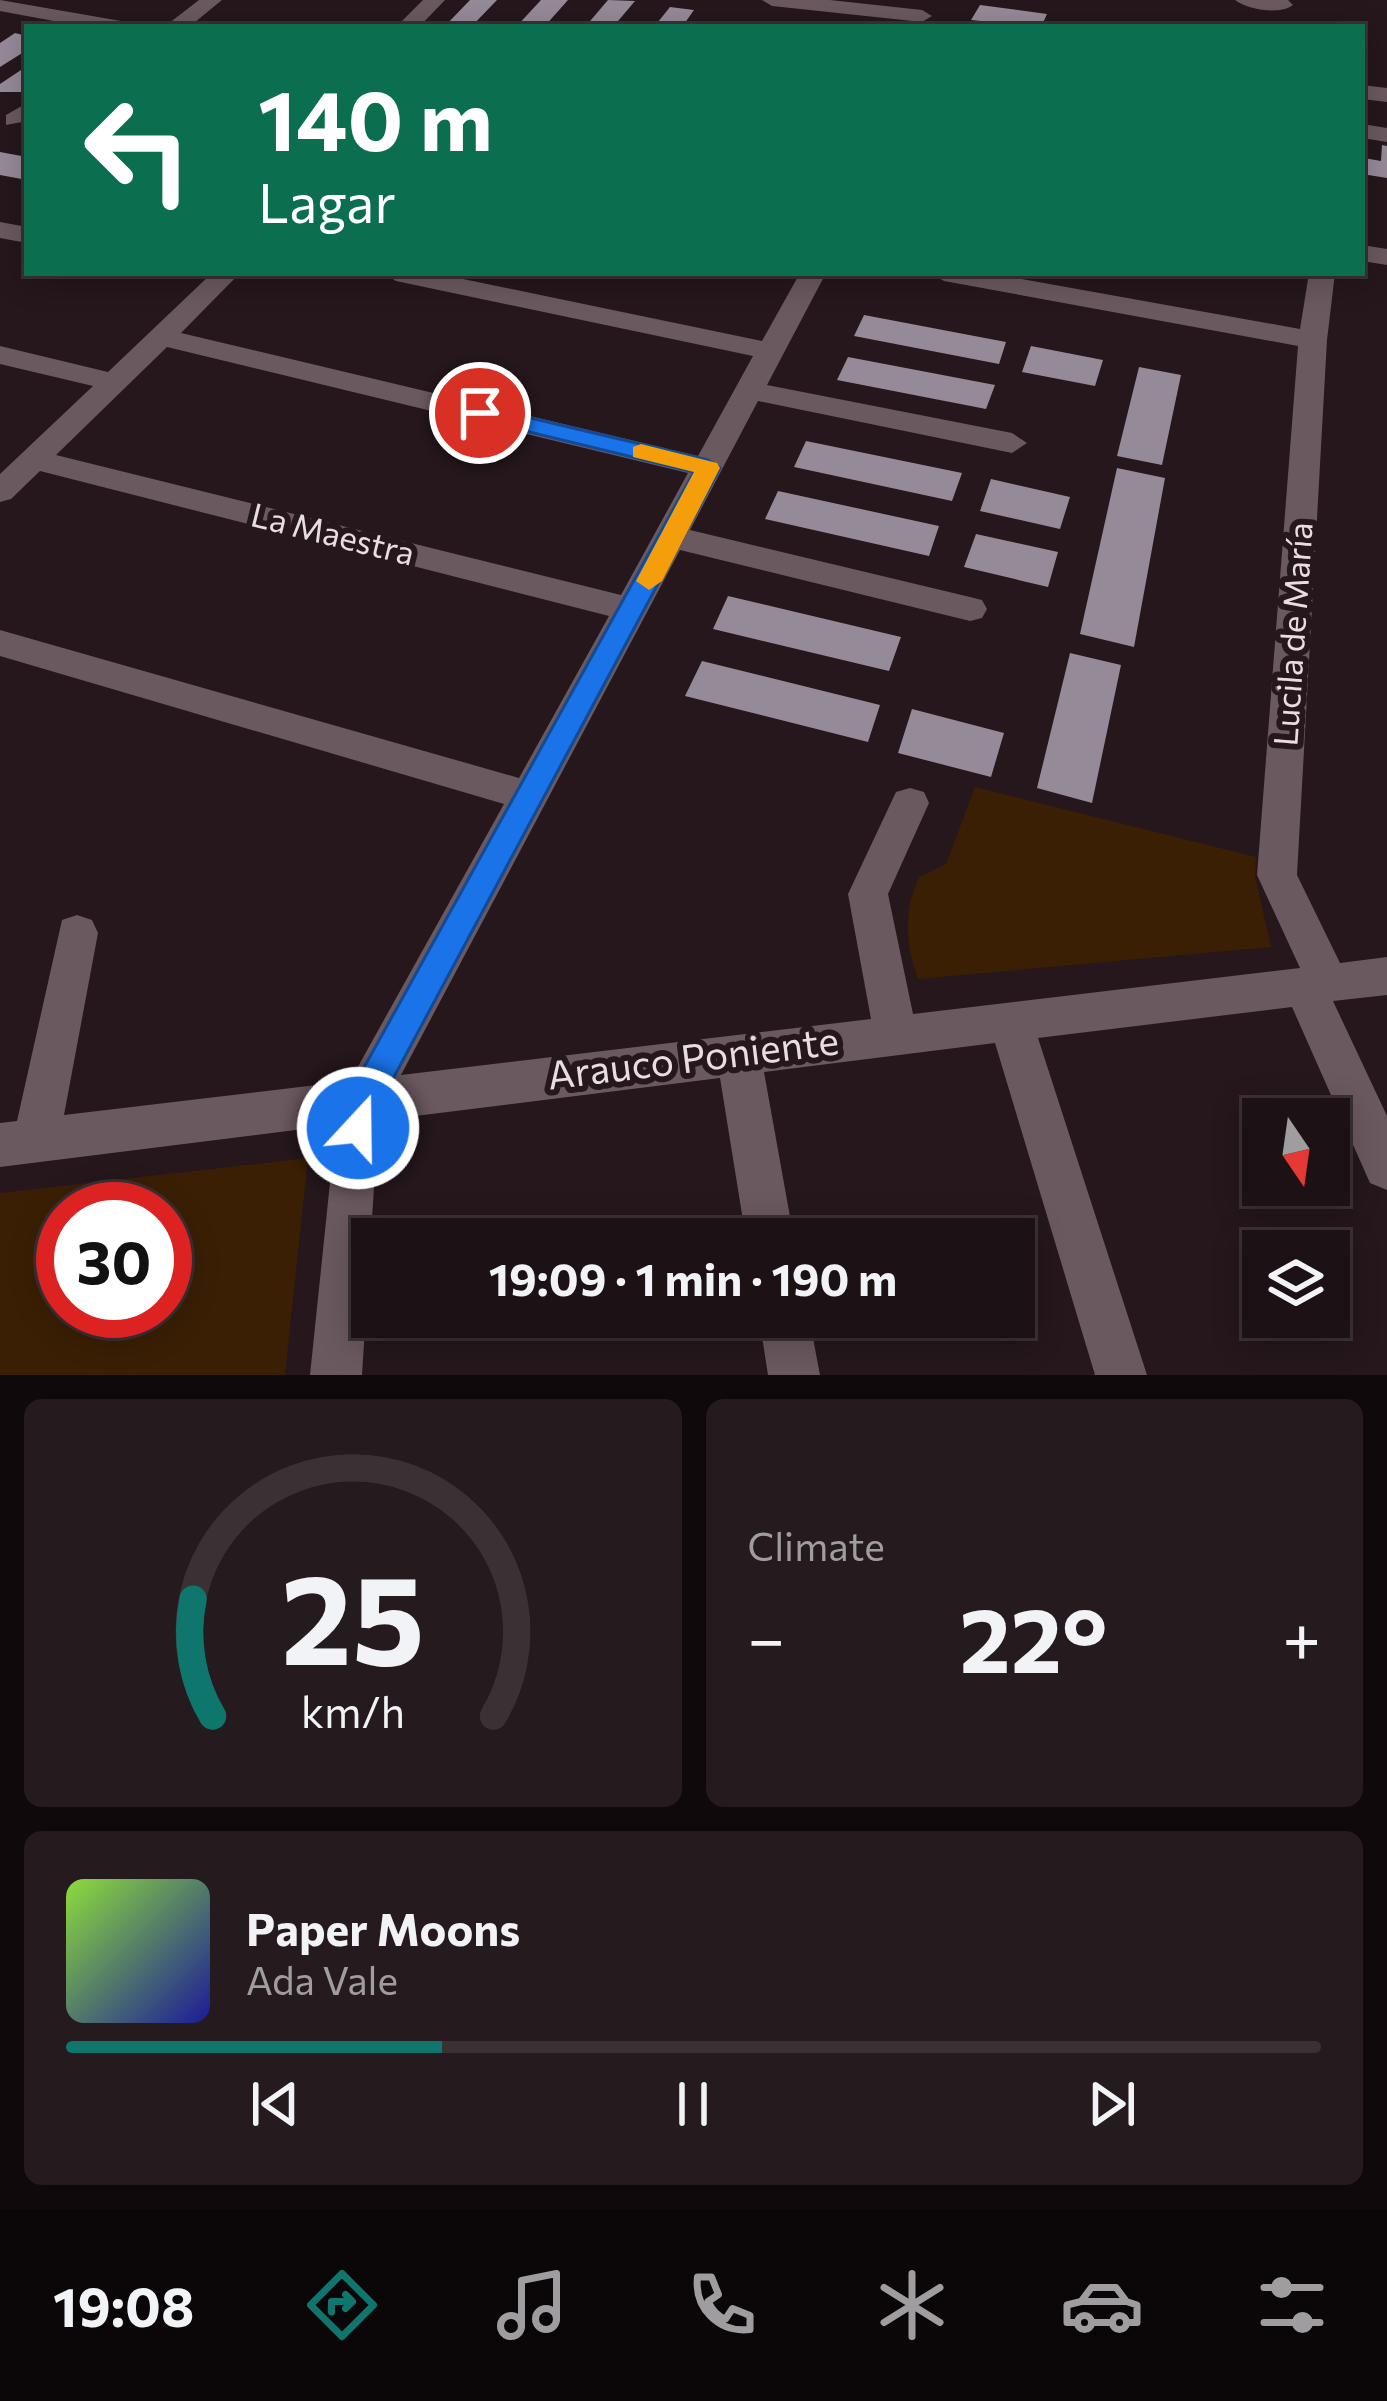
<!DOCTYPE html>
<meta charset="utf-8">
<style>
body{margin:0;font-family:Commissioner,sans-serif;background:#251a1e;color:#f1f3f6;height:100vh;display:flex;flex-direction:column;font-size:45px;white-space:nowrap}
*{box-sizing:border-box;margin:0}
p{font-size:39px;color:#a09da0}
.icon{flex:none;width:66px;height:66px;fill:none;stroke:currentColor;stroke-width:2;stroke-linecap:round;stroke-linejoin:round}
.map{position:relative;height:1375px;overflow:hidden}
.panel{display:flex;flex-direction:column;gap:24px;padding:24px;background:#0f090c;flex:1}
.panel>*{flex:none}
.hud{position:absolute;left:24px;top:24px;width:1341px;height:252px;border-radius:0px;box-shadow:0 6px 30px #0003,0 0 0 3px #3a3134;background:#0b6e4f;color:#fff;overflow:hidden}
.needle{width:78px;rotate:167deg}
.controls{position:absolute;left:1242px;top:1098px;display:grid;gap:24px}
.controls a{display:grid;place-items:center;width:108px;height:108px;border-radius:0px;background:#1c1115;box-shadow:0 6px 30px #0003,0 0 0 3px #3a3134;font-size:60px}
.speed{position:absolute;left:36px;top:1182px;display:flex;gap:24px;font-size:60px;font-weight:700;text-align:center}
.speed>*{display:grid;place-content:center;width:156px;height:156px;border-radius:50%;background:#1c1115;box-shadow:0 6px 30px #0003,0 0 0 3px #3a3134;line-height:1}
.speed .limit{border:18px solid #d22;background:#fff;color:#111}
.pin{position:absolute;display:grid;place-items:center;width:102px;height:102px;color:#fff;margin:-51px;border:6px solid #fff;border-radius:50%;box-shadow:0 3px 12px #0007}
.me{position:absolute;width:132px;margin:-66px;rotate:21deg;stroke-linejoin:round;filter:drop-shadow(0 0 9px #0008)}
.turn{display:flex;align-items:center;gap:42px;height:252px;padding:0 36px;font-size:54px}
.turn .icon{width:156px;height:156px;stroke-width:2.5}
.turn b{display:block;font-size:84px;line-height:102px}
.big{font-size:90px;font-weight:700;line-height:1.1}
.panel .tile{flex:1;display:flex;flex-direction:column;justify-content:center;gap:18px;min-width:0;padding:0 42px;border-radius:18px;background:#251a1e}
.panel .dial{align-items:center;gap:0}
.dial svg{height:312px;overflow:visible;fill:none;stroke:#3a3134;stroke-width:7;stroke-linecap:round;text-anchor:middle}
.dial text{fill:#f1f3f6;stroke:none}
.song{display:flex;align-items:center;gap:36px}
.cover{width:144px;height:144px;border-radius:18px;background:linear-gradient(135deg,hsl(90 70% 55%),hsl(240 70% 35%))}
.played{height:12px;border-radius:6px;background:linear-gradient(90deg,#0f766e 30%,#3a3134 30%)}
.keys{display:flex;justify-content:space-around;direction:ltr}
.heat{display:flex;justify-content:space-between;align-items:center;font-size:66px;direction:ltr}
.panel .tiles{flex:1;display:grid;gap:24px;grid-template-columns:1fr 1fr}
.tile:last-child{grid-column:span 2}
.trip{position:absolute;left:351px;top:1218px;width:684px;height:120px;border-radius:0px;background:#1c1115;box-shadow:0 6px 30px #0003,0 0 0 3px #3a3134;font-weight:700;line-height:120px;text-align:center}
.tab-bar{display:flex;height:192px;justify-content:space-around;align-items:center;background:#0b0708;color:#a09da0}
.tab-bar .icon{width:84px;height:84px}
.tab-bar .active{color:#0f766e}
.tab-bar b{font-size:54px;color:#f1f3f6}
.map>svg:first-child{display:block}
</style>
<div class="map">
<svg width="1387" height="1375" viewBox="0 0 1387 1375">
<rect width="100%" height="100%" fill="#25171c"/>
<!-- green -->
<path fill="#3a1f04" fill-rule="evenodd" d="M975 787 1256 857 1255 876 1271 947 918 979C905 941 903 914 919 877L946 864Z
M308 1158 285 1375H0V1193ZM165 1209V1311H63V1209Z"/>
<!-- building -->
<path fill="#958a98" d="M470 0H497L471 27H444Z
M541 0H568L544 27H516Z
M608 0 635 1 613 27H585Z
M980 5 1047 14 1041 27 971 20Z
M670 7 694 10 682 27H654Z
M15 33 27 36V50L0 67V43Z
M27 66V92H0V84Z
M1382 145 1387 146V178L1362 174 1364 158 1381 161Z
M0 152 27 157V180L0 175Z
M864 315 1006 342 999 364 854 336Z
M1031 346 1103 360 1095 386 1022 372Z
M848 357 995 385 986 409 837 380Z
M1139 367 1181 375 1162 465 1117 456Z
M806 441 962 473 952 501 794 467Z
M1117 468 1165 478 1134 647 1080 634Z
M991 479 1070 497 1060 529 980 511Z
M778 491 939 526 929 556 765 519Z
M976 534 1058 552 1048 587 964 567Z
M728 596 901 637 889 671 713 629Z
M1070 653 1121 665 1092 803 1037 788Z
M702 661 880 705 868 742 685 696Z
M912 709 1004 733 991 777 898 753Z"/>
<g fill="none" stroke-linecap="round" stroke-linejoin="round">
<!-- street -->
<path fill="#6a595f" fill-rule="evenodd" d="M0 0 121 21 132 27H86L0 11Z
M199 0H222L189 27H164Z
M423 0H445L419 27H396Z
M762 0H830L922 10 932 16 922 22 772 6Z
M1235 0H1288L1293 5C1280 15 1248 10 1235 0Z
M1362 85 1387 88V102L1362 99Z
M27 103V121L6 125V115Z
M1362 124 1387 128V142L1362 138Z
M0 222 27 227V243L0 238Z
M1362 245 1387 249V265L1362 261Z
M212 273H240L181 333 698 456 753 356 396 281 383 273H434L762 341 800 273H826L767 385 1012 433 1027 443 1012 453 758 401 690 530 970 597 982 600 987 609 982 618 970 621 680 550 401 1075 871 1019 848 894 896 792 910 788 924 792 929 803 888 894 913 1014 1300 968 1257 875 1298 346 944 281 931 273H988L1300 329 1309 273H1335L1327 340 1297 875 1340 963 1387 957V995L1333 1001 1387 1116V1190L1370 1183 1292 1007 1038 1038 1147 1375H1095L995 1043 764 1072 794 1239H746L720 1078 383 1120 376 1156 362 1375H310L336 1125 0 1167V1123L17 1121 62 920 77 915 92 920 98 933 64 1115 350 1081 504 804 0 656V630L519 778 609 616 40 471 11 499 0 502V474L93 386 0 364V346L108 372ZM167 347 688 473 621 595 56 455Z
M759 1317H809L820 1375H768Z"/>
</g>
<!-- route -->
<path fill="#1a73e8" stroke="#114b97" stroke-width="3" d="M480 406 708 460 720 468 380 1103 371 1140 358 1145 346 1140 341 1128 352 1089 694 472 472 418 469 413Z"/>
<!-- slow -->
<path fill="#f59e0b" d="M641 444 717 463 720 468 662 581 649 590 636 581 694 472 633 457V447Z"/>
<g text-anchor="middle" stroke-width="12" stroke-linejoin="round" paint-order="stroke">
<!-- street labels -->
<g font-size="33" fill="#e8dee2" stroke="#25171c">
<text transform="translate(333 534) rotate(14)" y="12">La Maestra</text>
<text transform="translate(1293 634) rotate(-86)" y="12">Lucila de María</text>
</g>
<!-- near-street labels -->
<g font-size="39" fill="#e8dee2" stroke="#25171c">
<text transform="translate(693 1058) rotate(-7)" y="14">Arauco Poniente</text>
</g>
</g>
</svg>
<div class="controls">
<a><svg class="needle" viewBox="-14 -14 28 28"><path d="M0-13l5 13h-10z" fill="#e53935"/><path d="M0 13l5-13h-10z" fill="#a09da0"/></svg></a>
<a><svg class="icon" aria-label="layers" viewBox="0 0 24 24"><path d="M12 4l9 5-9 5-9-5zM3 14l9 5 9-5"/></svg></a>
</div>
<div class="speed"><div class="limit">30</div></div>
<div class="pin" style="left:480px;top:413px;background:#d93025"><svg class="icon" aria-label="arrive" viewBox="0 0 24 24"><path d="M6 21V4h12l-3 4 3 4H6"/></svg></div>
<svg class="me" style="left:358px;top:1128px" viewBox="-20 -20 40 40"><circle r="17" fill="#1a73e8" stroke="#fff" stroke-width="3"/><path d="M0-11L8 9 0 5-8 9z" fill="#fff"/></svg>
<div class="trip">19:09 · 1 min · 190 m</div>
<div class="hud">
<div class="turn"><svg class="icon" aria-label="left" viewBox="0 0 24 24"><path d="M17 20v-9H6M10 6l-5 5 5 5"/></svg><div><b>140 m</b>Lagar</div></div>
</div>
</div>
<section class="panel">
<div class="tiles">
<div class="tile dial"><svg viewBox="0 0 100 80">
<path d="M14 69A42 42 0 1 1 86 69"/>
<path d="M14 69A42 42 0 0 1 9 39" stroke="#0f766e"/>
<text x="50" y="56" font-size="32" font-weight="700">25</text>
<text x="50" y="72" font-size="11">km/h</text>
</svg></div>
<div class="tile"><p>Climate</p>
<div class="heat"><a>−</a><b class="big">22°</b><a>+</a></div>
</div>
<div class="tile">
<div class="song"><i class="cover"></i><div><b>Paper Moons</b><p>Ada Vale</p></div></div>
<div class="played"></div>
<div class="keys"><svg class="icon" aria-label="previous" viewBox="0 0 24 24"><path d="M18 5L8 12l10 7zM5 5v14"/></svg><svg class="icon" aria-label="pause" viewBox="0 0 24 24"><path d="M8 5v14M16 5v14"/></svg><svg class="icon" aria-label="next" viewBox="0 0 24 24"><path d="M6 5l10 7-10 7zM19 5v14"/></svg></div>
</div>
</div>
</section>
<nav class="tab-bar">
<b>19:08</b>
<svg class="icon active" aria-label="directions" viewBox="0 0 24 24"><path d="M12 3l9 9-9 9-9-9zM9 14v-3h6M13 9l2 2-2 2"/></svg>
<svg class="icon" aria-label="music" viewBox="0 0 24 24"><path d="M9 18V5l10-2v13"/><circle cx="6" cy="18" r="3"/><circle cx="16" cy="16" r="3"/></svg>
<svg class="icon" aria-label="phone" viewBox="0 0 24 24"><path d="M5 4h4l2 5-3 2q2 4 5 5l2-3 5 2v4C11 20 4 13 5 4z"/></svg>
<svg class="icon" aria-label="climate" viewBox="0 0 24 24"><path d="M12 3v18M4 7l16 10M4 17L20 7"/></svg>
<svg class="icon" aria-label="car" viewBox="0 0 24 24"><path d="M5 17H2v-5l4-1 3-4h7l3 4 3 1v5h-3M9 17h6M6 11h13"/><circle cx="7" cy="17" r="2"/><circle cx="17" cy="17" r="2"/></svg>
<svg class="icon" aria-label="filters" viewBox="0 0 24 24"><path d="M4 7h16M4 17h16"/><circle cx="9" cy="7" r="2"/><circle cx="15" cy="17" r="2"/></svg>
</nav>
